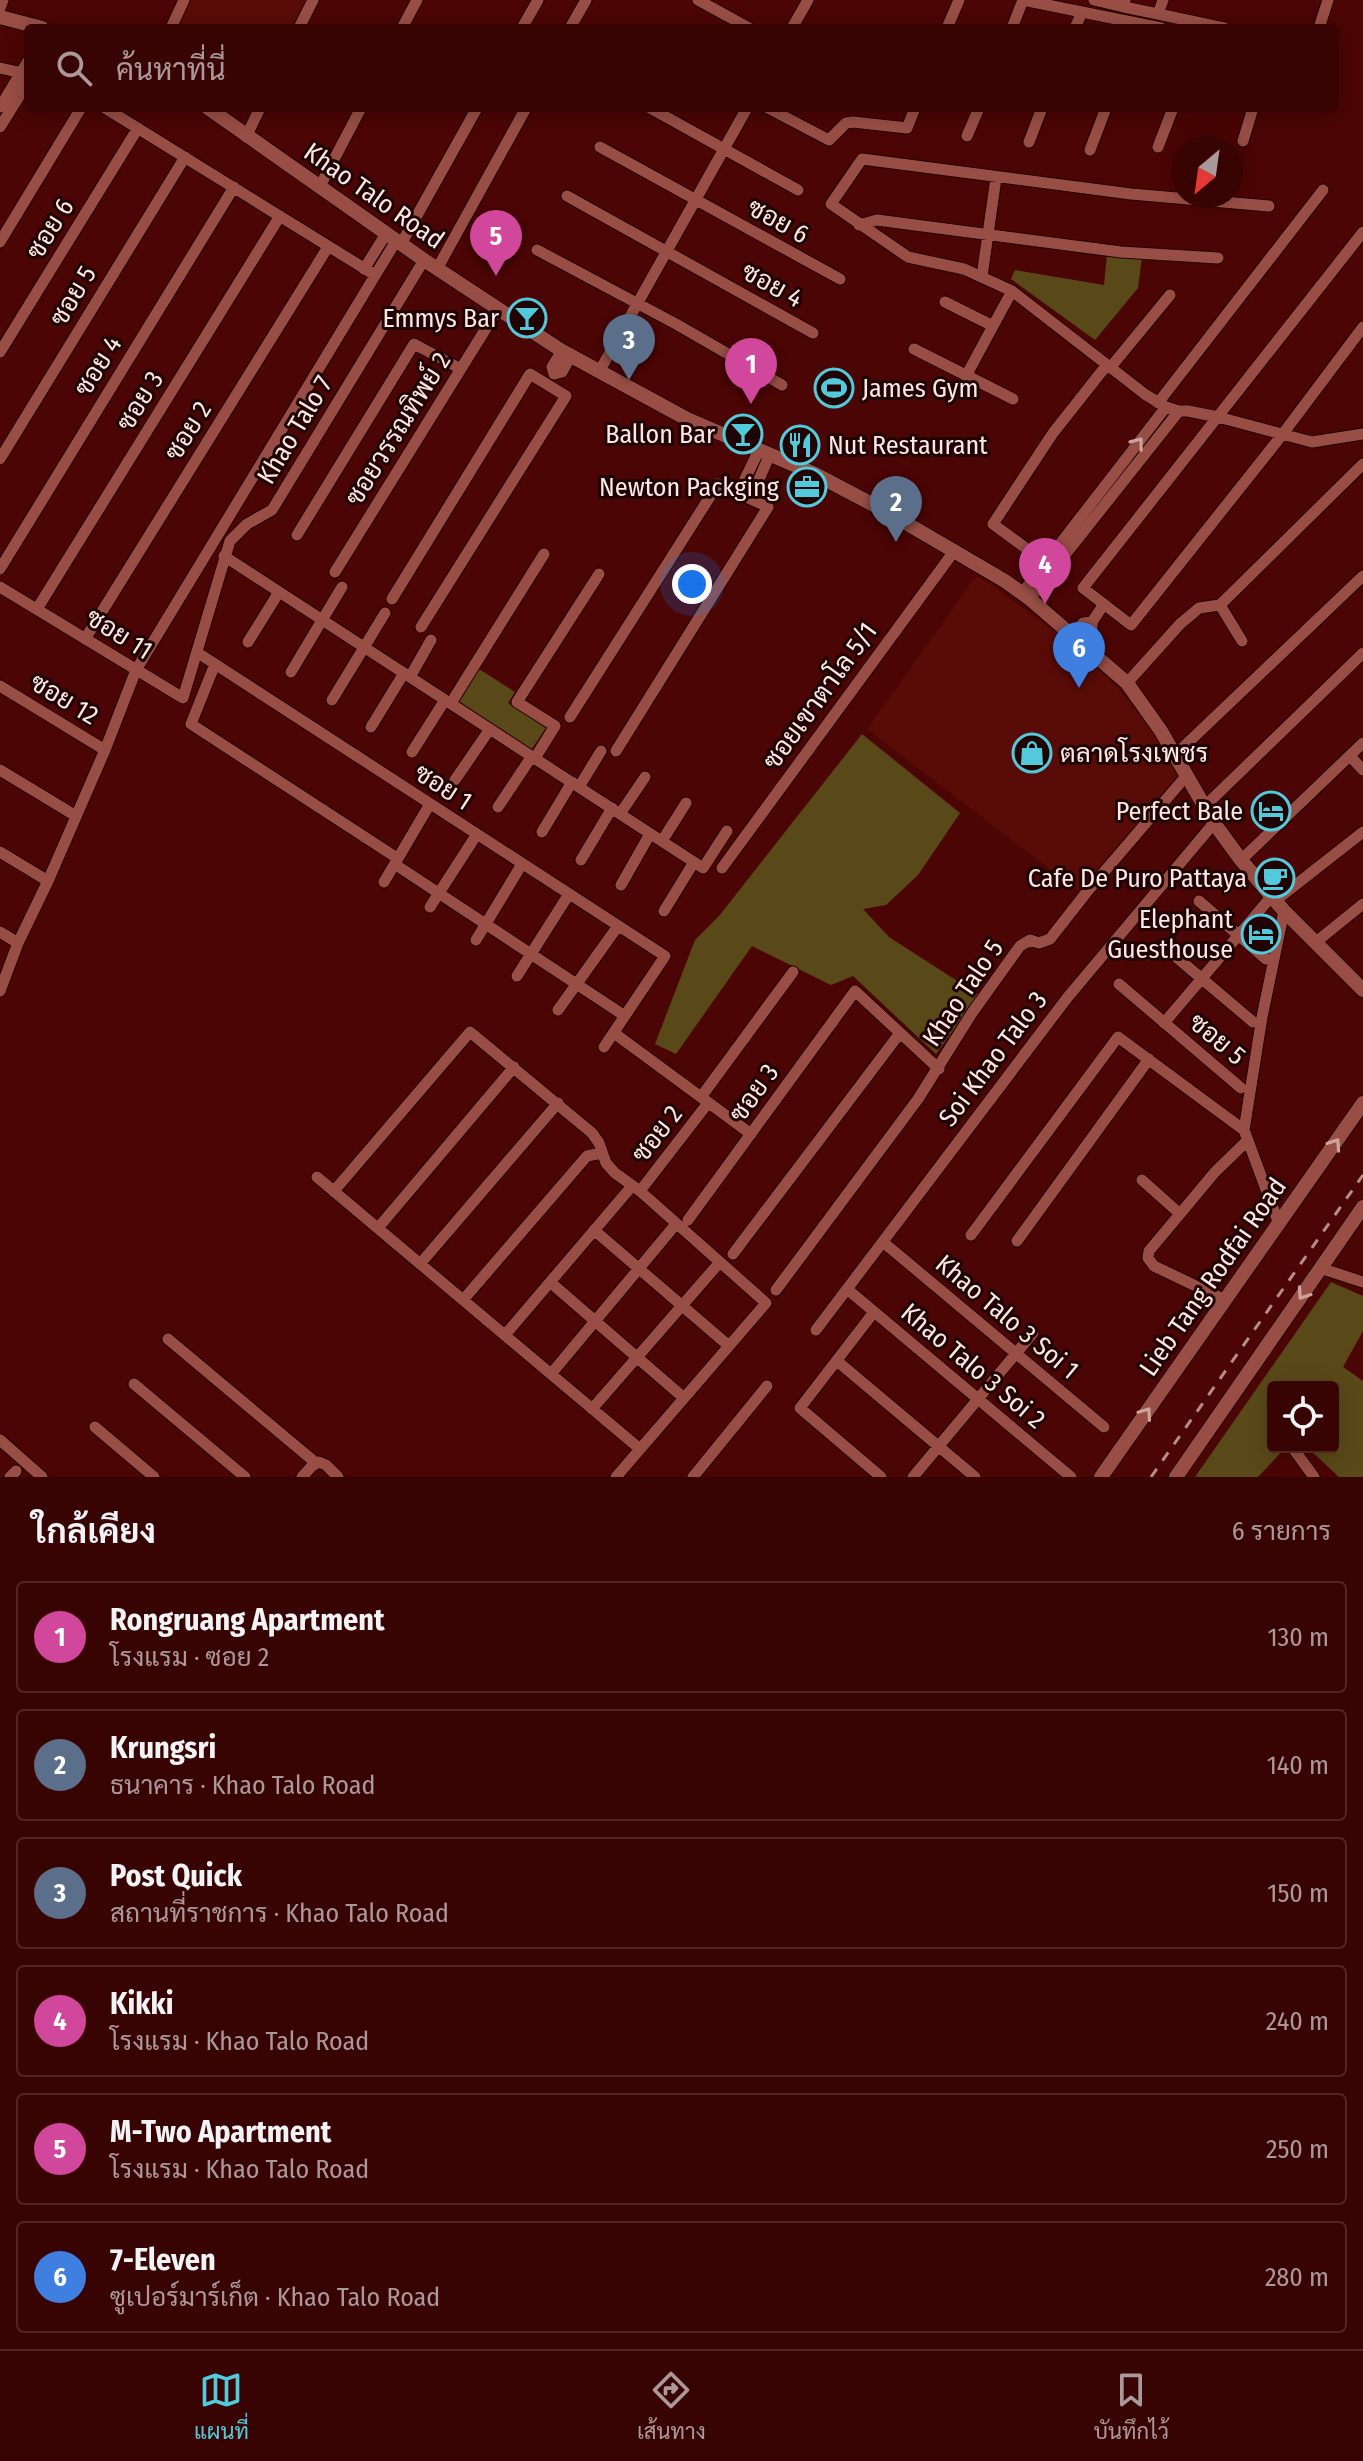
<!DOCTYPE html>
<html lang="th">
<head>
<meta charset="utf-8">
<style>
	body { margin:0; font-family:"Fira Sans Condensed",Sarabun,sans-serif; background:#3f0e0d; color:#f1f3f6 }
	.controls { position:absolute; right:24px; bottom:24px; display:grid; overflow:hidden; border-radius:8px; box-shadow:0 4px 20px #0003 }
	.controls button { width:72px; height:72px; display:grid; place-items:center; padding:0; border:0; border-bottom:2px solid #522525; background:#380403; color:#f1f3f6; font:40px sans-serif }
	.compass { position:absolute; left:1171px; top:136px; width:72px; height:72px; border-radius:50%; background:#380403; box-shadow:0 4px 20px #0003; rotate:209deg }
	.you { position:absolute; left:692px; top:584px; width:28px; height:28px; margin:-20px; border:6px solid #fff; border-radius:50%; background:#1a73e8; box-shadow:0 0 0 12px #1a73e833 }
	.badge { display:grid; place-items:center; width:52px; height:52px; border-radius:50%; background:#53cadc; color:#fff; font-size:26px; font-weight:700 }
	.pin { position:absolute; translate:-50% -66px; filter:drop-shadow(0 2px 4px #0008) }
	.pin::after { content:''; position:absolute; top:42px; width:28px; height:24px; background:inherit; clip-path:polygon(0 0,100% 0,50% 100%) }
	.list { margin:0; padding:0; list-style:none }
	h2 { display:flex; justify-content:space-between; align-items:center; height:104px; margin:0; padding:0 32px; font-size:34px }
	h2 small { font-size:26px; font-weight:400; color:#ab989a }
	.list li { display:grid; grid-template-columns:52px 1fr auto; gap:24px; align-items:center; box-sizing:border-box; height:112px; margin:0 16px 16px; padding:0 16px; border:2px solid #522525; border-radius:8px }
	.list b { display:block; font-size:30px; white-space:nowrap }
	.list p { margin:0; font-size:26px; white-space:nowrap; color:#ab989a }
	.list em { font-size:26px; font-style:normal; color:#ab989a }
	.icon { flex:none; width:44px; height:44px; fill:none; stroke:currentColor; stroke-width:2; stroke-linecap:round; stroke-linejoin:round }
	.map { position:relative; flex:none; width:1363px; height:1477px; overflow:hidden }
	.search { position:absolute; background:#380403; box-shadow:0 4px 20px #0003; left:24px; right:24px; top:24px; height:88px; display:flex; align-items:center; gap:20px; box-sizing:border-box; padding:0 28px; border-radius:8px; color:#ab989a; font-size:30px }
	.sheet { height:872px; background:#380403 }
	nav { display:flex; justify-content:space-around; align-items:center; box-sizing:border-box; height:112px; border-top:2px solid #522525; background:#380403; font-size:22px; color:#ab989a }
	nav a { display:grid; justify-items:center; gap:4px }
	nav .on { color:#53cadc }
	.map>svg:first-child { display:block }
	.built { fill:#590b07 }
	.green { fill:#5a4918 }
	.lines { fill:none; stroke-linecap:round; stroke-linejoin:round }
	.minor-casing { stroke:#230201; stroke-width:13 }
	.tertiary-casing { stroke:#230201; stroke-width:16 }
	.minor { stroke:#984e45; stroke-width:11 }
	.tertiary { stroke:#984e45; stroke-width:14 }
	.rail { stroke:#b58e8c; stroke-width:3; stroke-dasharray:10 10; stroke-linecap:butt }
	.oneway { stroke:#cea39d }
	.labels { text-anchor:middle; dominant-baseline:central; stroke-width:6; stroke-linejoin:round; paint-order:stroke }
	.street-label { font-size:26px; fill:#fae8e5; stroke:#200403 }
	.poi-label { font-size:26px; fill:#fae8e5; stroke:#200403; text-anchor:end }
</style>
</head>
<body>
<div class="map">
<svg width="1363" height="1477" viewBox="0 0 1363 1477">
	<rect width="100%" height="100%" fill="#4b0504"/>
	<path class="built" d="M 190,0 L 310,0 L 295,28 L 177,28 Z
		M 976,576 L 993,586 L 1075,646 L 1120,690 L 1151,730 L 1180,776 L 1082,894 L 867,729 Z"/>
	<path class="green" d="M 1107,254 L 1142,257 L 1138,288 L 1095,340 L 1011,279 L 1015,270 L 1104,285 Z
		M 479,669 L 515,692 L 508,703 L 546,728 L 531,750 L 457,701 Z
		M 862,734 L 960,813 L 918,875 L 886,905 L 863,909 L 889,937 L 979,995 L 936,1054 L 853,976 L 831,985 L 752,946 L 676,1054 L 655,1044 L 695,940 L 719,916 Z
		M 1331,1282 L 1363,1296 L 1363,1331 L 1343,1367 L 1363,1381 L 1363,1477 L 1339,1477 L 1307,1447 L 1333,1447 L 1333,1387 L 1273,1387 L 1273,1447 L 1286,1447 L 1258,1477 L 1195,1477 Z"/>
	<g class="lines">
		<defs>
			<path id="minor" d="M 698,0 L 749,28
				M 1023,0 L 1161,28
				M 1094,0 L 1124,7
				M 1125,0 L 1124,7 L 1158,14
				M 1163,0 L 1158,14 L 1224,28
				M 0,8 L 3,0
				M 171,28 L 184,0
				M 299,28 L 313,0
				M 402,28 L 417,0
				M 522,28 L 538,0
				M 570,28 L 586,0
				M 792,28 L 808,0
				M 947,28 L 959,0
				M 1012,28 L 1023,0
				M 1075,28 L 1082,12
				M 1319,28 L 1328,0
				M 0,68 L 27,74
				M 0,107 L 28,61
				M 105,108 L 375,275
				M 650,108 L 798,190
				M 768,108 L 829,140 L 846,123 L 853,122 L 907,128 L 915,108
				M 0,127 L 28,82
				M 967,136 L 979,108
				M 246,137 L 260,108
				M 1243,141 L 1253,108
				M 1029,142 L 1042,108
				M 600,147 L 840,279
				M 1158,147 L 1173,108
				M 1090,150 L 1106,108
				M 319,188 L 361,108
				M 567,196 L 813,333
				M 1269,206 L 1131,194 L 862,159 L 831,204 L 908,257 L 964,269 L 1012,291 L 1146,395 L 1166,407 L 1179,411 L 1188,411 L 1218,417 L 1312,442 L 1363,434
				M 859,225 L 877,220 L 1121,252 L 1218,258
				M 1363,232 L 1083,588 L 1131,625 L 1282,435 L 1363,327
				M 0,242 L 81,108
				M 401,244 L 477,108
				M 537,250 L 676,324 L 782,385
				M 364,269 L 386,234
				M 437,269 L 526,108
				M 982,276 L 996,178
				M 945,302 L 993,326
				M 914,349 L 1013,399
				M 562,351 L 552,367 L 554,374 L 562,372 L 571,356
				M 0,352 L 138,128
				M 1110,368 L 1170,295
				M 599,372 L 747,108
				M 966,376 L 1012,291
				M 1158,403 L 1323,190
				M 0,459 L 185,157
				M 749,485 L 757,484 L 770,454
				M 744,495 L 749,485 L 745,479 L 759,450
				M 297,535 L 414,344 L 461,369
				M 224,556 L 703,868 L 727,831
				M 1046,563 L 993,524 L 1053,433 L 1106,366
				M 0,569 L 234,187
				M 335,572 L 498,309
				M 0,587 L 183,698 L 230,541 L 247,524 L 272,510 L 424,260
				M 1022,593 L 1166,407
				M 392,599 L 530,374 L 566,396 L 421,627
				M 1030,599 L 1179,411
				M 1220,605 L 1242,641
				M 37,609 L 280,216
				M 1073,635 L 1083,623 L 1092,622
				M 85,639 L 328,247
				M 248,642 L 279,592
				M 1082,642 L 1092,628 L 1092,622 L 1104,604
				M 198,653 L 665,956 L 604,1047
				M 215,664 L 191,724 L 397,858
				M 291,672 L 342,587
				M 410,677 L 431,640
				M 1127,683 L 1180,624 L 1199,608 L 1220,605 L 1363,464
				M 0,686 L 105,750
				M 332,700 L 385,613
				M 451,703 L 544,554
				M 570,717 L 718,484 L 768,507 L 616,751
				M 371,727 L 404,673
				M 412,752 L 445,700
				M 1175,755 L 1363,576
				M 1350,756 L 1363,770
				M 535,758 L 555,726 L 517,702 L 599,574
				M 0,770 L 76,816
				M 455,780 L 490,729
				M 579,787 L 601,751
				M 1205,806 L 1363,653
				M 498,807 L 532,756
				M 620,814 L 645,777
				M 542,832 L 572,782
				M 662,841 L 686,803
				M 0,852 L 48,881
				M 581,860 L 612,808
				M 1241,860 L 1363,743
				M 396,865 L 625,1016
				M 722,868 L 955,550
				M 384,882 L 430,804
				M 621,885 L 650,834
				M 1199,901 L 1266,959
				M 1275,901 L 1363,832
				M 430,907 L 477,834
				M 664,911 L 694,862
				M 0,932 L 18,943
				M 476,940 L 522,864
				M 1316,942 L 1363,904
				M 1162,945 L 1253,1022
				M 517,976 L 569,894
				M 1119,984 L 1241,1088
				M 0,991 L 18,943 L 48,881 L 105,750 L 136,670 L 396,241
				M 558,1010 L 618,926
				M 1164,1023 L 1271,897
				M 614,1033 L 751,1134
				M 701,1097 L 793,972
				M 317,1177 L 640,1449
				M 1142,1180 L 1179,1213
				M 334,1191 L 470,1032 L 592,1133 L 599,1143 L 606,1163 L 615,1173 L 640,1191 L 766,1303 L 616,1477
				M 640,1191 L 708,1103
				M 688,1220 L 855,991 L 939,1069
				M 1279,1224 L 1244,1130 L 1262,1017 L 1284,911
				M 378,1228 L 514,1067
				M 594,1230 L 729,1346
				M 971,1235 L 1118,1037 L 1244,1130
				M 1017,1241 L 1149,1059
				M 883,1242 L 1104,1427
				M 733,1254 L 900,1033
				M 420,1264 L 558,1103
				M 1320,1268 L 1363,1282
				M 550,1282 L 684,1398
				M 847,1289 L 1071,1477
				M 776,1290 L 918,1099 L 972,1013 L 1020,946 L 1030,940 L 1039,943 L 1050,939 L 1086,893 L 1187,775
				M 463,1300 L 587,1156 L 602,1153
				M 1225,1300 L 1154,1266 L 1148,1258 L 1149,1251 L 1215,1172 L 1248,1140
				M 874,1312 L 800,1408 L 881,1477
				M 816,1330 L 1067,998 L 1214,823
				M 505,1335 L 632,1186
				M 168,1339 L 316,1463
				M 837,1361 L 975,1477
				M 551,1374 L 676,1224
				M 134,1384 L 245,1477
				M 592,1409 L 720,1262
				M 95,1427 L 154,1477
				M 0,1440 L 42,1477
				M 1295,1451 L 1314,1477
				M 10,1477 L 16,1471
				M 302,1477 L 312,1466 L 319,1462 L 326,1465 L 338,1477
				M 693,1477 L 767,1386
				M 913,1477 L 1033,1333"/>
			<path id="tertiary" d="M 0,17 L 42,28
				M 208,108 L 424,260 L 562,351 L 687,419 L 815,474 L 887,512 L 1005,581 L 1030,599 L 1127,683 L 1161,731 L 1214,823 L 1241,860 L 1284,911 L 1363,990
				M 1101,1477 L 1363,1103
				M 1176,1477 L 1363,1207"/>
		</defs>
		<use href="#minor" class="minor-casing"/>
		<use href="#tertiary" class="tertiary-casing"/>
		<use href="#minor" class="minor"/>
		<use href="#tertiary" class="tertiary"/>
		<path class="rail" d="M 1151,1477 L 1363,1175"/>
	</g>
	<defs><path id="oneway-chevron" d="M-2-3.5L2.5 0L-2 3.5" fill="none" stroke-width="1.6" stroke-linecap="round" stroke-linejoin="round" transform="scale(2)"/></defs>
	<g class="oneway">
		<use href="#oneway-chevron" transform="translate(1138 443) rotate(-52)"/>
		<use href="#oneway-chevron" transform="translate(1335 1144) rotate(-56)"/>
		<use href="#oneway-chevron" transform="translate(1303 1294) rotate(124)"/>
		<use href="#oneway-chevron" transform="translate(1146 1413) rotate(-55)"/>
	</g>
	<defs>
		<symbol id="bar-ring" viewBox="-11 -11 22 22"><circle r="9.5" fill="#200403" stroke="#53cadc" stroke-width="1.5"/><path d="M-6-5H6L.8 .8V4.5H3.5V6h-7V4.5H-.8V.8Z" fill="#53cadc"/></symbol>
		<symbol id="stadium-ring" viewBox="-11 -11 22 22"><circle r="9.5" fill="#200403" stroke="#53cadc" stroke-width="1.5"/><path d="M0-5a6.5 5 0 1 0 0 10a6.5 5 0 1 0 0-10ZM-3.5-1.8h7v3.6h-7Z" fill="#53cadc"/></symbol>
		<symbol id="restaurant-ring" viewBox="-11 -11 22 22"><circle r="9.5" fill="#200403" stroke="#53cadc" stroke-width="1.5"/><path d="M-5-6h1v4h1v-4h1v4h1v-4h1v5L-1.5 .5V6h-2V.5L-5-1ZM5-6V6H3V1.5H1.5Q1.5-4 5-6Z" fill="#53cadc"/></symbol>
		<symbol id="office-ring" viewBox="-11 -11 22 22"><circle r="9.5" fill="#200403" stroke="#53cadc" stroke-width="1.5"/><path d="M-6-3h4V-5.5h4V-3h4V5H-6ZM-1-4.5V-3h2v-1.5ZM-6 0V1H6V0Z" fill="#53cadc"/></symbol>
		<symbol id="shop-ring" viewBox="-11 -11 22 22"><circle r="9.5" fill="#200403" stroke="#53cadc" stroke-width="1.5"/><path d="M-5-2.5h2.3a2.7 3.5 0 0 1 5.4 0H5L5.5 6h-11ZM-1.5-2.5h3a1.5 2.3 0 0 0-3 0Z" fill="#53cadc"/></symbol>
		<symbol id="hotel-ring" viewBox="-11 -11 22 22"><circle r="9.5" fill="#200403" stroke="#53cadc" stroke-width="1.5"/><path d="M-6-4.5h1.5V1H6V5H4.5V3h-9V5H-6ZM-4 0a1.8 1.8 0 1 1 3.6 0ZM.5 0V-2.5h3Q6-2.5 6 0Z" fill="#53cadc"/></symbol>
		<symbol id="cafe-ring" viewBox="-11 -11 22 22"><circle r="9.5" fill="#200403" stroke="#53cadc" stroke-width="1.5"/><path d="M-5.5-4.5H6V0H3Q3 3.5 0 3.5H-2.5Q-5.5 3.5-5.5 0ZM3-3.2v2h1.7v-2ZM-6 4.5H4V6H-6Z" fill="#53cadc"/></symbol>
	</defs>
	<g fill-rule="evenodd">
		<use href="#bar-ring" x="505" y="296" width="44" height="44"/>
		<use href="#stadium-ring" x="812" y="366" width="44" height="44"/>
		<use href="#bar-ring" x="721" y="412" width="44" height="44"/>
		<use href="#restaurant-ring" x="778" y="423" width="44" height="44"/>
		<use href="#office-ring" x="785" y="465" width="44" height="44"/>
		<use href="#shop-ring" x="1010" y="731" width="44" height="44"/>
		<use href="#hotel-ring" x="1249" y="789" width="44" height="44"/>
		<use href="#cafe-ring" x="1253" y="856" width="44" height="44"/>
		<use href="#hotel-ring" x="1239" y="912" width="44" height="44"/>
	</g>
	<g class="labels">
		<g class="street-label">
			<text transform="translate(374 196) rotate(35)">Khao Talo Road</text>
			<text transform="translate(778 221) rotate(29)">ซอย 6</text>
			<text transform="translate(50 229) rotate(-58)">ซอย 6</text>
			<text transform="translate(772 285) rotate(29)">ซอย 4</text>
			<text transform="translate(73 296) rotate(-59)">ซอย 5</text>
			<text transform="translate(98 366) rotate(-58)">ซอย 4</text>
			<text transform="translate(140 401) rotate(-58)">ซอย 3</text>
			<text transform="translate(398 429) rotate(-58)">ซอยวรรณทิพย์ 2</text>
			<text transform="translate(295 430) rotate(-59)">Khao Talo 7</text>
			<text transform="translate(188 431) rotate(-58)">ซอย 2</text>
			<text transform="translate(119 634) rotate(32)">ซอย 11</text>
			<text transform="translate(820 696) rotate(-54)">ซอยเขาตาโล 5/1</text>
			<text transform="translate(64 699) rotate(31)">ซอย 12</text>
			<text transform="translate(443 787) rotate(33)">ซอย 1</text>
			<text transform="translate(963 993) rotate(-56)">Khao Talo 5</text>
			<text transform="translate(1217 1039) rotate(40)">ซอย 5</text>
			<text transform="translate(993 1059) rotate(-53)">Soi Khao Talo 3</text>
			<text transform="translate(754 1093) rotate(-54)">ซอย 3</text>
			<text transform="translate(657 1134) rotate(-52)">ซอย 2</text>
			<text transform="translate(1213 1277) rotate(-55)">Lieb Tang Rodfai Road</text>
			<text transform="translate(1007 1317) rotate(40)">Khao Talo 3 Soi 1</text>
			<text transform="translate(973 1366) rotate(40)">Khao Talo 3 Soi 2</text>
		</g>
		<g class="poi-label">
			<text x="499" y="318">Emmys Bar</text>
			<text x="862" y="388" text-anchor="start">James Gym</text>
			<text x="715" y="434">Ballon Bar</text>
			<text x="828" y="445" text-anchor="start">Nut Restaurant</text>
			<text x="779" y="487">Newton Packging</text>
			<text x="1060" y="753" text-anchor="start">ตลาดโรงเพชร</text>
			<text x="1243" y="811">Perfect Bale</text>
			<text x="1247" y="878">Cafe De Puro Pattaya</text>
			<text x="1233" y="919">Elephant<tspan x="1233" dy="30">Guesthouse</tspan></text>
		</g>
	</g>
</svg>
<div class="controls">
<button><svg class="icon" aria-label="locate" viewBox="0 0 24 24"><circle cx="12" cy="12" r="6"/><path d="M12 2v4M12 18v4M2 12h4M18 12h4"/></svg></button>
</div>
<svg class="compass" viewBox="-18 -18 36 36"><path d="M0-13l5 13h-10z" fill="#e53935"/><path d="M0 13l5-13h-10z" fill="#ab989a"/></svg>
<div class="you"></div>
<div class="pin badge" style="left:751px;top:404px;background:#d1479c">1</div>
<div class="pin badge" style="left:896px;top:542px;background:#5c6f8a">2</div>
<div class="pin badge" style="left:629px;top:380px;background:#5c6f8a">3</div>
<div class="pin badge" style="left:1045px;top:604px;background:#d1479c">4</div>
<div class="pin badge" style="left:496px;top:276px;background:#d1479c">5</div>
<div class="pin badge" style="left:1079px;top:688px;background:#3f7fe0">6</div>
<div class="search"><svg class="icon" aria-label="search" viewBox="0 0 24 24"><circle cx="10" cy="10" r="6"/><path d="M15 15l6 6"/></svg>ค้นหาที่นี่</div>
</div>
<section class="sheet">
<h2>ใกล้เคียง<small>6 รายการ</small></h2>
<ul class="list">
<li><span class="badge" style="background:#d1479c">1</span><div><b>Rongruang Apartment</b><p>โรงแรม · ซอย 2</p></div><em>130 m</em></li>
<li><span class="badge" style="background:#5c6f8a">2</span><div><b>Krungsri</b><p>ธนาคาร · Khao Talo Road</p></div><em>140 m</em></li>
<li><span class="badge" style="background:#5c6f8a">3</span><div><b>Post Quick</b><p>สถานที่ราชการ · Khao Talo Road</p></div><em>150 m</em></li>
<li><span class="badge" style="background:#d1479c">4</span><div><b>Kikki</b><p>โรงแรม · Khao Talo Road</p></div><em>240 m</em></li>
<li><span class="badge" style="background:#d1479c">5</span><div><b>M-Two Apartment</b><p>โรงแรม · Khao Talo Road</p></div><em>250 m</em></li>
<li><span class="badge" style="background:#3f7fe0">6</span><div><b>7-Eleven</b><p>ซูเปอร์มาร์เก็ต · Khao Talo Road</p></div><em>280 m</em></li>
</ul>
</section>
<nav>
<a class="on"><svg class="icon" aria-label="map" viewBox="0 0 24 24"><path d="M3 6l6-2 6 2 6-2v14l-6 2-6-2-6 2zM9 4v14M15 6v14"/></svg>แผนที่</a>
<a><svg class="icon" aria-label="directions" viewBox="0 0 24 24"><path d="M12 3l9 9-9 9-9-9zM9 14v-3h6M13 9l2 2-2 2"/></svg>เส้นทาง</a>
<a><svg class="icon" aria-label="saved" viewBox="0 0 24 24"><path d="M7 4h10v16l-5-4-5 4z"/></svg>บันทึกไว้</a>
</nav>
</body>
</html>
